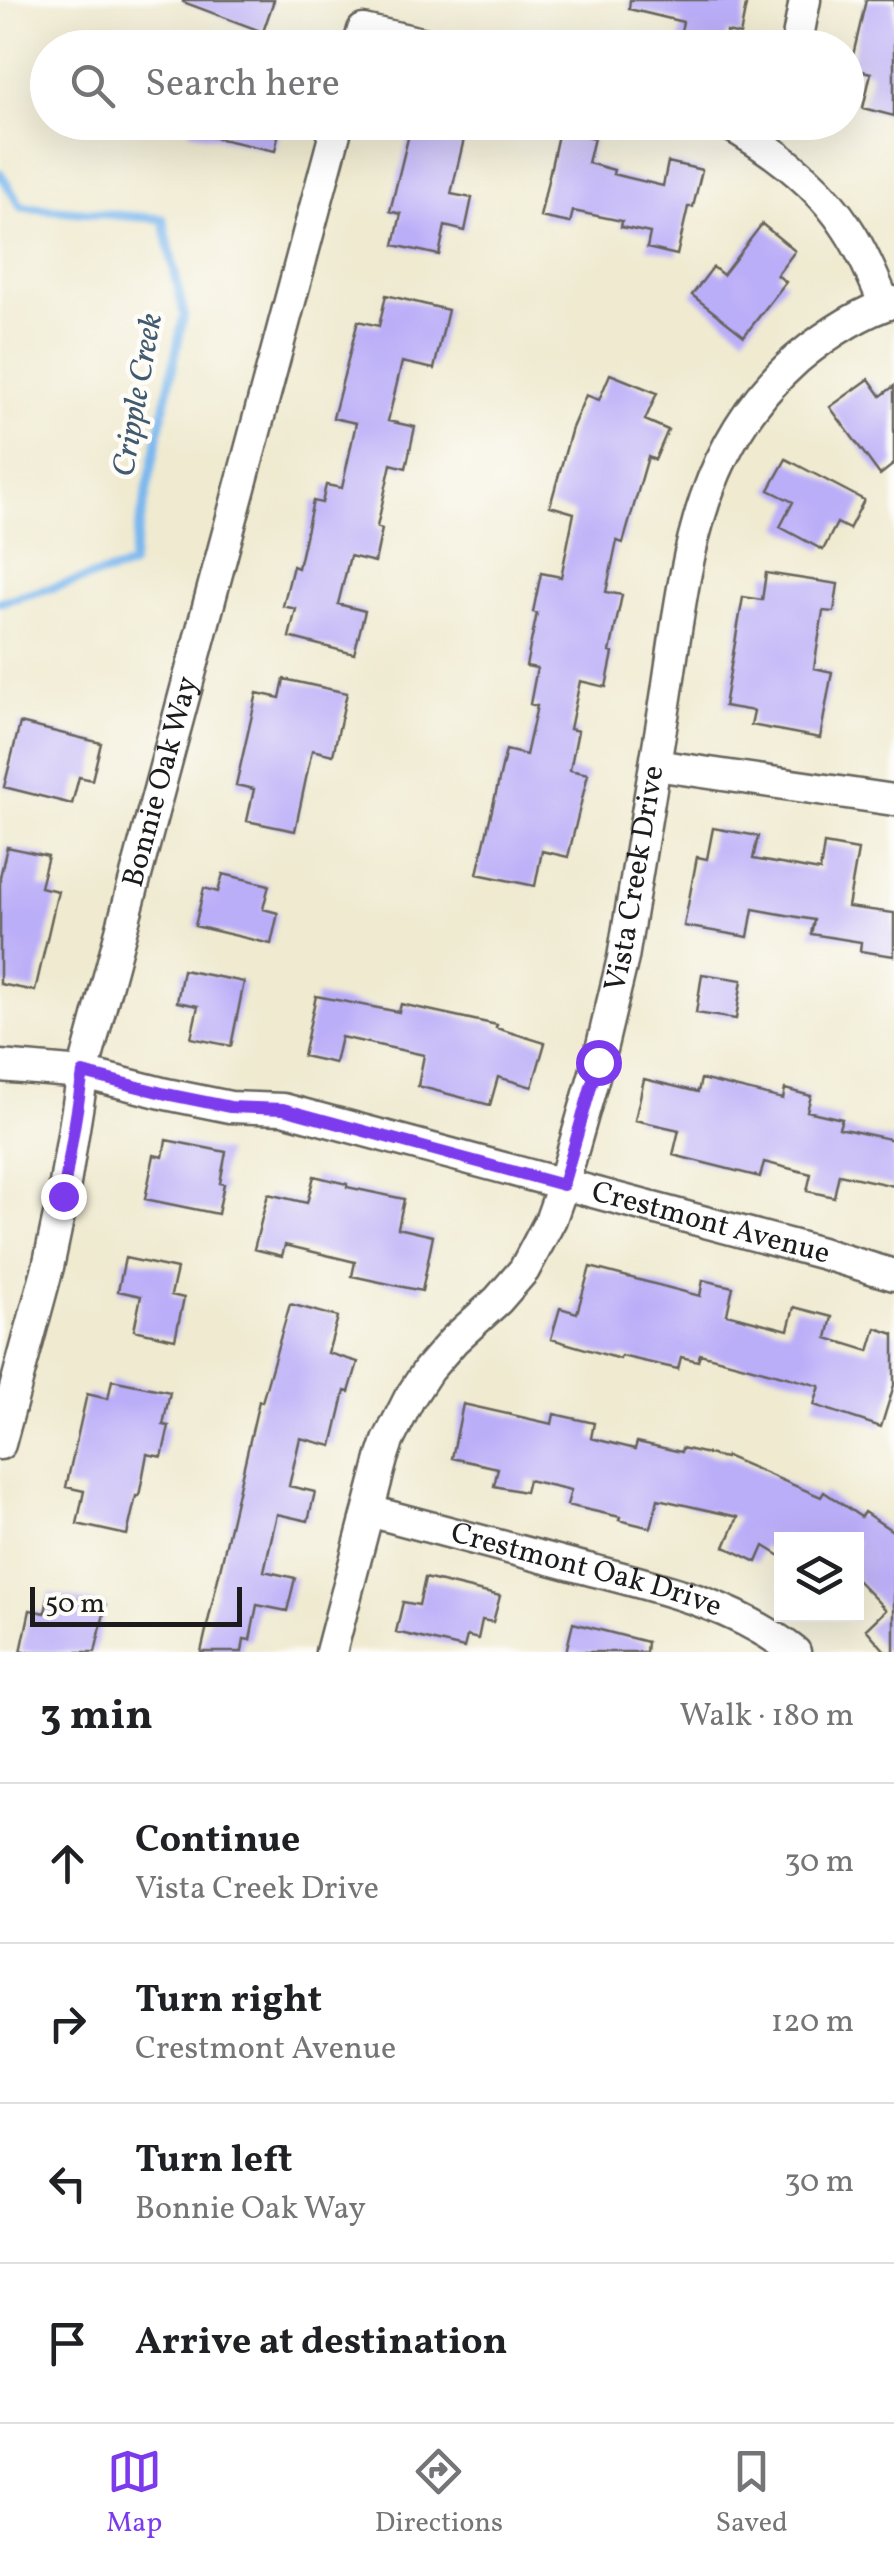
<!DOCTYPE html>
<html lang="en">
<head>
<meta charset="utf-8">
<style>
	body { margin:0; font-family:Vollkorn,serif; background:#f2f2f2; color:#202124 }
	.controls { position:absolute; right:30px; bottom:30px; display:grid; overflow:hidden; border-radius:0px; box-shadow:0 10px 40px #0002 }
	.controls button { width:90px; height:90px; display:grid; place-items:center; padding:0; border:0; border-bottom:2px solid #e0e0e0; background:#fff; color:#202124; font:50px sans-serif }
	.scale { position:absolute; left:30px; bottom:25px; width:212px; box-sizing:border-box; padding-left:10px; border:5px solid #1c1c1c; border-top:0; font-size:28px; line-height:35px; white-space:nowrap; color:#1c1c1c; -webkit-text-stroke:8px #fdfcf7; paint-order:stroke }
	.stop { position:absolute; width:30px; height:30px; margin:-22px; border:8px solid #7c3aed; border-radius:50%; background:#fff }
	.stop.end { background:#7c3aed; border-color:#fff; box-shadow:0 2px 10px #0008 }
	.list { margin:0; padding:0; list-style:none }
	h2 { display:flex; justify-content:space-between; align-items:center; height:130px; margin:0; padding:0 40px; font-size:42px }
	h2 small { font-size:32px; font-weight:400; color:#757577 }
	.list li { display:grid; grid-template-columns:65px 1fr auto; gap:30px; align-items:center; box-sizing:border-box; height:160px; padding:0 40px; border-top:2px solid #e0e0e0 }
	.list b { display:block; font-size:38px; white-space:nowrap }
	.list p { margin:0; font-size:32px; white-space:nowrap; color:#757577 }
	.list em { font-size:32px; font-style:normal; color:#757577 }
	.icon { flex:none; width:55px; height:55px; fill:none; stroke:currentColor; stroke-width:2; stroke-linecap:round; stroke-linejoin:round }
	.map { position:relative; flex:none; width:894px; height:1652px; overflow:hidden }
	.search { position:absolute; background:#fff; box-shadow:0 10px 40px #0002; left:30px; right:30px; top:30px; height:110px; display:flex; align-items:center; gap:25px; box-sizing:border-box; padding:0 35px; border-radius:55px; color:#757577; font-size:38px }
	.sheet { height:770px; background:#fff }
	nav { display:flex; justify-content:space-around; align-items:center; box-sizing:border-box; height:140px; border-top:2px solid #e0e0e0; background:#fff; font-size:28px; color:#757577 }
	nav a { display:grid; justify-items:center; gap:5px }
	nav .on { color:#7c3aed }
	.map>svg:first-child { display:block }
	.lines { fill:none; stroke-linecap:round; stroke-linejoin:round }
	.stream { stroke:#7bb8ee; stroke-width:9 }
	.building { fill:#bbaef8 }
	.minor-casing { stroke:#66645b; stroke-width:35 }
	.minor { stroke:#fff; stroke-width:30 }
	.route { stroke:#7c3aed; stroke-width:12 }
	.labels { text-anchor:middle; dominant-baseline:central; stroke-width:9; stroke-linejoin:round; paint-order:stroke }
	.street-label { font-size:30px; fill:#1c1c1c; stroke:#fdfcf7 }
	.water-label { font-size:32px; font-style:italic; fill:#425a70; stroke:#fdfcf7 }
</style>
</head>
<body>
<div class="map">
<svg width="894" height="1652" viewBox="0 0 894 1652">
	<rect width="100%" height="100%" fill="#fdfcf7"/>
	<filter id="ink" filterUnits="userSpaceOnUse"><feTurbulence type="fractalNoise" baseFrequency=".01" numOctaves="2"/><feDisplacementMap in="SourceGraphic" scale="20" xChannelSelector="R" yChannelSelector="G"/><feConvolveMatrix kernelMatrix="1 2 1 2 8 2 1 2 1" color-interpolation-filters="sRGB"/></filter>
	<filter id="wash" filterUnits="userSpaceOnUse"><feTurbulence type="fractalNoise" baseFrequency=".0048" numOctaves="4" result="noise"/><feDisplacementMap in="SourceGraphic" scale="40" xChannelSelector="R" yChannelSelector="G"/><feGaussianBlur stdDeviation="2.25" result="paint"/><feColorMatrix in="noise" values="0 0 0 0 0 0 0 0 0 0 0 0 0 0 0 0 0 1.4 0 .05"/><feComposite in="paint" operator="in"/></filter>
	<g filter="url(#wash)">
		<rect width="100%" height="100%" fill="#efead0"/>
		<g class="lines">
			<path class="stream" d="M 0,173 L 21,207 L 163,219 L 184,314 L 131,566 L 0,602"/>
		</g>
		<g id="blocks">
			<path class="building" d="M 183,0 L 274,0 L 263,32 L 183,2 Z
				M 630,0 L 747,0 L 740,35 L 727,32 L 723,48 L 677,48 L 683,22 L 629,9 Z
				M 866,0 L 894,0 L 894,116 L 863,108 L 871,73 L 850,68 Z
				M 190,122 L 281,122 L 275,151 L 189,132 Z
				M 412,122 L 468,122 L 451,194 L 472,198 L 465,231 L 445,226 L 439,255 L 394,245 L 401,214 L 390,211 Z
				M 559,130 L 594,138 L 588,163 L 614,170 L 613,174 L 663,186 L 668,162 L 702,170 L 693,207 L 688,207 L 677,255 L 647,248 L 650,233 L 621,227 L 622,221 L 573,211 L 570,223 L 540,217 Z
				M 762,224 L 795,251 L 777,275 L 786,282 L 744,336 L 692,295 L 713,267 L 723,275 Z
				M 386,295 L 448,310 L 434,369 L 402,362 L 388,421 L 415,427 L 406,468 L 391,464 L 377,527 L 382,529 L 375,562 L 350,556 L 338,604 L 365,611 L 354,654 L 289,637 L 296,609 L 283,606 L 293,566 L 298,568 L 313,501 L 322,503 L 326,485 L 342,488 L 356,423 L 333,418 L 358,321 L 379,326 Z
				M 610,374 L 657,393 L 645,420 L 668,430 L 655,460 L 648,457 L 623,543 L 617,541 L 606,592 L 622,595 L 610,652 L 613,653 L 606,687 L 580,681 L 570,729 L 578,731 L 570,770 L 588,774 L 568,857 L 542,851 L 535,886 L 477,874 L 506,750 L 526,755 L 537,706 L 530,704 L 537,668 L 526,666 L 537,613 L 533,612 L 541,573 L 561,577 L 574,513 L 550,506 L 572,428 L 586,395 L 599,400 Z
				M 869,379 L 881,396 L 894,386 L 894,464 L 880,475 L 830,407 Z
				M 786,459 L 864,500 L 849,529 L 837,523 L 823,550 L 780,527 L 793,502 L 769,490 Z
				M 766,573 L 838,584 L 834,612 L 823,611 L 814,668 L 832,672 L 820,738 L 751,725 L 754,711 L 724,706 L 743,597 L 762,600 Z
				M 284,679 L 347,693 L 333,755 L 312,750 L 295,831 L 247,821 L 254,789 L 236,785 L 257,693 L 280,698 Z
				M 20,723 L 101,743 L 92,780 L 79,777 L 72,804 L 4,787 Z
				M 713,828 L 758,836 L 753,859 L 820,871 L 824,844 L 858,850 L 848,907 L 894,913 L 894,956 L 860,951 L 861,942 L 811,934 L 814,920 L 753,909 L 748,937 L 684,926 L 697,857 L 707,859 Z
				M 7,847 L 48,856 L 40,887 L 58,891 L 35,991 L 0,984 L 0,877 Z
				M 223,874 L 269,885 L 263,909 L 278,913 L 271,944 L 195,926 L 204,888 L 218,892 Z
				M 183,970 L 244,982 L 231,1046 L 191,1038 L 198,1006 L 177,1002 Z
				M 702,974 L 742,980 L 736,1019 L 696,1013 Z
				M 316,996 L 399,1012 L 401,1004 L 497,1025 L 496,1028 L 545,1043 L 532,1087 L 498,1077 L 490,1105 L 418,1086 L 424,1055 L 341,1037 L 335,1063 L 303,1056 Z
				M 644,1079 L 698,1092 L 701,1079 L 783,1099 L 785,1089 L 811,1096 L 807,1111 L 842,1119 L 839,1128 L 894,1140 L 894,1186 L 839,1174 L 834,1197 L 807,1191 L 811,1174 L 764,1162 L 760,1177 L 673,1155 L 679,1130 L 635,1120 Z
				M 166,1140 L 226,1152 L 220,1183 L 224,1184 L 218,1214 L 145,1199 L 154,1155 L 163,1157 Z
				M 314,1176 L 347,1184 L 347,1187 L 404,1199 L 398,1228 L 433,1236 L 422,1291 L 352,1276 L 355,1262 L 285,1245 L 282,1256 L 254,1249 L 268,1194 L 307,1203 Z
				M 125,1258 L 177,1269 L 171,1295 L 184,1298 L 175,1339 L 134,1330 L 141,1296 L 118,1291 Z
				M 590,1267 L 700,1296 L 703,1280 L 733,1287 L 727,1314 L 788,1330 L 794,1307 L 832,1317 L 827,1338 L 869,1351 L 876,1328 L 894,1334 L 894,1385 L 881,1427 L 814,1405 L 820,1386 L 700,1354 L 698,1361 L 681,1357 L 678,1369 L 621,1356 L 620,1359 L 551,1339 L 560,1308 L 577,1313 Z
				M 290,1304 L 338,1317 L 328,1353 L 358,1362 L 349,1392 L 345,1391 L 332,1446 L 300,1438 L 289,1486 L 315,1492 L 308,1521 L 277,1514 L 264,1571 L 295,1578 L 287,1611 L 257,1605 L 250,1640 L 244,1639 L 242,1652 L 201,1652 L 259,1401 L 262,1402 Z
				M 112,1380 L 170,1392 L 163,1425 L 169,1426 L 162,1457 L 147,1454 L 139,1496 L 136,1496 L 127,1535 L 77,1524 L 84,1491 L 66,1487 L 87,1394 L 108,1399 Z
				M 463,1404 L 552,1424 L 554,1414 L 594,1423 L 591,1438 L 635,1449 L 637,1442 L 681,1452 L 682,1448 L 725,1458 L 726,1456 L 821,1497 L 824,1492 L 861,1517 L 864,1512 L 894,1532 L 894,1652 L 886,1652 L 866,1629 L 886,1610 L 856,1579 L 856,1540 L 782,1540 L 782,1557 L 764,1546 L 757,1562 L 725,1547 L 738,1517 L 658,1499 L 651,1528 L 619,1520 L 620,1517 L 567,1505 L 571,1490 L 528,1480 L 525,1492 L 494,1486 L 498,1468 L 452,1458 Z
				M 425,1578 L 500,1596 L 493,1622 L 482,1620 L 478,1639 L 467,1636 L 464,1648 L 396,1632 L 403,1602 L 419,1605 Z
				M 49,1593 L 106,1605 L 95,1652 L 21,1652 L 30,1610 L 45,1613 Z
				M 573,1623 L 647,1642 L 646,1652 L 566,1652 Z"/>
		</g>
	</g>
	<g filter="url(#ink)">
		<use href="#blocks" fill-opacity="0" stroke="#66645b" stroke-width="2.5"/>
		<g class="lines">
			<defs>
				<g id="minor">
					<path d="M 358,48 L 363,30 L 444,48"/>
					<path d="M 796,48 L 805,0"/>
					<path d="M 725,122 C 772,149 818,183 847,228 C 863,252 874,279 885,305"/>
					<path d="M 655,765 L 894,800"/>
					<path id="s1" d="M 0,1066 L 83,1073 L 166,1094 L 230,1107 L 283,1109 L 821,1253 L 894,1275"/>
					<path id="s2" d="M 0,1444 L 48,1267 L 63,1196 L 83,1073 L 338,122"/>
					<path id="s3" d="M 369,1511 C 438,1529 507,1548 576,1566 C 653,1586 731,1602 795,1652"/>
					<path id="s4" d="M 331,1652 L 382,1459 L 388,1441 L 409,1399 L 428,1370 L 454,1340 L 498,1300 L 524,1270 L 551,1219 L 563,1185 L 598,1062 L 623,958 C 637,874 651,789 665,704 C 685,576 692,451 797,359 C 826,335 858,313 894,302"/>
				</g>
			</defs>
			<use href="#minor" class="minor-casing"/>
			<use href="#minor" class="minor"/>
		</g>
	</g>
	<g class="lines" filter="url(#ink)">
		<path class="route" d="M 63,1196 L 83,1073 L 166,1094 L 230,1107 L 283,1109 L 563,1185 L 598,1062"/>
	</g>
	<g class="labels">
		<g class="street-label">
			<text stroke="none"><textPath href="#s2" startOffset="682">Bonnie Oak Way</textPath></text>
			<text stroke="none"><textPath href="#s4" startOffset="848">Vista Creek Drive</textPath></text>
			<text stroke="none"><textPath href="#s1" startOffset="730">Crestmont Avenue</textPath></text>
			<text stroke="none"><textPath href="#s3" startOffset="225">Crestmont Oak Drive</textPath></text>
		</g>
		<g class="water-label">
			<text transform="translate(139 395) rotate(-80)">Cripple Creek</text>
		</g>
	</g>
</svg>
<div class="controls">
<button><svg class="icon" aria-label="layers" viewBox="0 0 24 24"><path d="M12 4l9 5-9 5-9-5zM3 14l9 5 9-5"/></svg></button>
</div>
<div class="scale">50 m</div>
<div class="stop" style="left:598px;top:1062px"></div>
<div class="stop end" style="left:63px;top:1196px"></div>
<div class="search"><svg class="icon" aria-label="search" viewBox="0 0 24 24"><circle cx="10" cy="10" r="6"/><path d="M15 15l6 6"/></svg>Search here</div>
</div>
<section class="sheet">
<h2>3 min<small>Walk · 180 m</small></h2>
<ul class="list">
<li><svg class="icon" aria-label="ahead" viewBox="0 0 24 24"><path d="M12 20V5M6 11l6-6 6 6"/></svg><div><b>Continue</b><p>Vista Creek Drive</p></div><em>30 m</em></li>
<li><svg class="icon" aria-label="right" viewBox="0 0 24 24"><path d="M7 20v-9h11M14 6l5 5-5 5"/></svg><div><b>Turn right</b><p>Crestmont Avenue</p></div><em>120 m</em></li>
<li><svg class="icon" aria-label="left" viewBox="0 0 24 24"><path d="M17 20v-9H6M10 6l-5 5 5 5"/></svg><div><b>Turn left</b><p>Bonnie Oak Way</p></div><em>30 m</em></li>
<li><svg class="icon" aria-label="arrive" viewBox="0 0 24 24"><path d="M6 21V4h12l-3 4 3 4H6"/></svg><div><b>Arrive at destination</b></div></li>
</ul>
</section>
<nav>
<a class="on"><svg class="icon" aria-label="map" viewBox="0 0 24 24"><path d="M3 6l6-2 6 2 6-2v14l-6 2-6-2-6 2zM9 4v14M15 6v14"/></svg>Map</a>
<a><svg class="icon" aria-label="directions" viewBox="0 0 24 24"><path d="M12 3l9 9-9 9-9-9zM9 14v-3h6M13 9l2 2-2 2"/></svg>Directions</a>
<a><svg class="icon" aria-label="saved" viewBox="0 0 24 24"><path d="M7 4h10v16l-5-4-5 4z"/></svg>Saved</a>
</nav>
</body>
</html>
